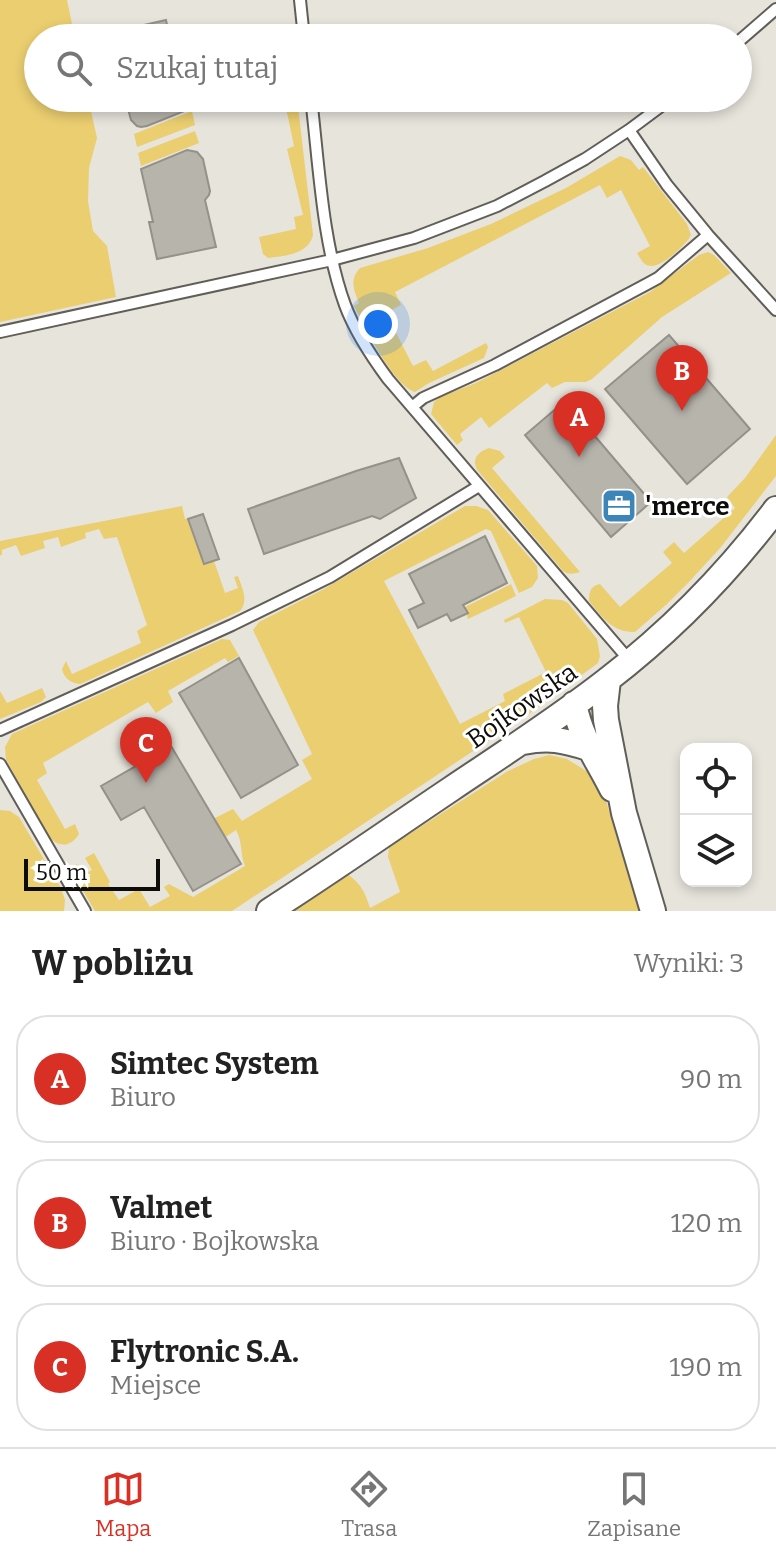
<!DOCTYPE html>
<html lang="pl">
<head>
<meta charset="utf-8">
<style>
	body { margin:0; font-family:Bitter,serif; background:#f6f6f6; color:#222 }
	.controls { position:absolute; right:24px; bottom:24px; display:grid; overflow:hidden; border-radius:16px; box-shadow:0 4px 12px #0003 }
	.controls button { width:72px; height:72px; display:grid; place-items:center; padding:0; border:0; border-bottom:2px solid #e0e0e0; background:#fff; color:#222; font:40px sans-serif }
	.scale { position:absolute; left:24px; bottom:20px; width:136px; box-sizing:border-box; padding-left:8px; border:4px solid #0d0c09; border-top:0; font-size:22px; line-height:28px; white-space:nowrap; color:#0d0c09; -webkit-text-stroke:6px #fff; paint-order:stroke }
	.you { position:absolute; left:378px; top:324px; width:28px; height:28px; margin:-20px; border:6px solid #fff; border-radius:50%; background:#1a73e8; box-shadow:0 0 0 12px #1a73e833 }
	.badge { display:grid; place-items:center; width:52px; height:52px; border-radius:50%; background:#d93025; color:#fff; font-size:26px; font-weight:700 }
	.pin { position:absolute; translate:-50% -66px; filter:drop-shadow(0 2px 4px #0008) }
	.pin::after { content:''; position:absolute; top:42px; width:28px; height:24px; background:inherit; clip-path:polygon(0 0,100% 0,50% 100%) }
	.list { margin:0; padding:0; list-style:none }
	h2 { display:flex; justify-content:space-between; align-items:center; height:104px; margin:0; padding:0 32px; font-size:34px }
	h2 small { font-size:26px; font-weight:400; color:#767676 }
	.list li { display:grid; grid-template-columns:52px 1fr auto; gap:24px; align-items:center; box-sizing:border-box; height:128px; margin:0 16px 16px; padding:0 16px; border:2px solid #e0e0e0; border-radius:32px }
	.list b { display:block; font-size:30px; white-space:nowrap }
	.list p { margin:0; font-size:26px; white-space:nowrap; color:#767676 }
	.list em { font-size:26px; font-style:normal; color:#767676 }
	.icon { flex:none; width:44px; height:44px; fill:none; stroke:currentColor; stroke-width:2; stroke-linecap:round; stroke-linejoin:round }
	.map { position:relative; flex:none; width:776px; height:911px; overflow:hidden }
	.search { position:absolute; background:#fff; box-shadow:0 4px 12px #0003; left:24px; right:24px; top:24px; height:88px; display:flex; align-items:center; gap:20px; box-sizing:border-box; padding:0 28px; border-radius:44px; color:#767676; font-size:30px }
	.sheet { height:536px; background:#fff }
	nav { display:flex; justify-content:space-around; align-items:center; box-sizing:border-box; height:112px; border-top:2px solid #e0e0e0; background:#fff; font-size:22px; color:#767676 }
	nav a { display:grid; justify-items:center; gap:4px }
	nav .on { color:#d93025 }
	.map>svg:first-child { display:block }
	.green { fill:#ebce70 }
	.building { fill:#b7b4ac; stroke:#939189; stroke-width:2 }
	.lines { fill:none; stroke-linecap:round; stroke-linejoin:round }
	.service-casing { stroke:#605e57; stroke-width:14 }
	.tertiary-casing { stroke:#605e57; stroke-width:28 }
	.service { stroke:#fff; stroke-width:10 }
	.tertiary { stroke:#fff; stroke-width:24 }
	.labels { text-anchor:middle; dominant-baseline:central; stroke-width:6; stroke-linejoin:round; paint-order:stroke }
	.poi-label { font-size:26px; font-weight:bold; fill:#0d0c09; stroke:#fff; text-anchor:start }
	.street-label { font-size:26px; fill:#0d0c09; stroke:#fff }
</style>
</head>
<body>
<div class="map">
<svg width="776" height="911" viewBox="0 0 776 911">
	<rect width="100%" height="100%" fill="#e7e4dc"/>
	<path class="green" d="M 0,0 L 67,0 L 75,38 L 38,38 L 38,98 L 88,98 L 97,138 L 89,168 L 88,201 L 93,231 L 107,246 L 116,297 L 0,322 Z
		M 284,98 L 297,98 L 313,235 C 309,254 285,256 268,258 L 263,254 L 259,237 L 296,229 L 294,217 L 303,215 L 287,149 L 294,146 Z
		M 192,111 L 195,125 L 137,147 L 134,134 Z
		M 195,131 L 199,143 L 141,166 L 138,153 Z
		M 620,156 L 631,160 L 639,170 L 643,167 L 687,224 L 691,235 L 688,240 C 680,249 657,273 645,264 C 642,262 639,256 637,253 L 650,246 L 621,190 L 607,198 L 600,185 L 395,292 L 401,305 L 386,313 L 413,366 L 426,360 L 433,371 L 486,343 L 488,347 L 484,358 L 429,383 L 415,392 C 393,385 365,327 354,306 L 359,303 C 354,290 349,280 360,268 L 428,248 L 491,224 L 566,188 Z
		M 708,252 L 714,255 L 731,273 L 662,317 L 592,379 L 586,382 L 565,382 L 552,388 L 547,383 L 489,428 L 481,417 L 460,434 L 463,440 L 457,445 L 431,414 L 434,402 L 440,397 L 476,383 L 650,292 L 699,255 Z
		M 776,435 L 776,476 L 721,547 L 689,582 L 667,604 L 635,632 C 613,633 602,617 589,601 C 589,592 590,586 600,584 L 620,607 L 672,563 L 663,552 L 674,542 L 684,553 L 735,508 L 727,497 L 745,478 Z
		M 489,448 L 500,451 L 505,457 L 492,468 L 580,572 C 573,574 569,575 563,571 L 478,471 C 471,460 477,452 489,448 Z
		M 182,506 L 185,519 L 188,519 L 214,561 L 225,593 L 238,588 L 234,577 L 238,576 C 242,588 249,600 240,611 L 87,681 L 80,684 C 70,683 64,678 62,669 L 66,661 L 72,674 L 141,643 L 137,631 L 147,625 L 117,537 L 104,539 L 99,529 L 85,533 L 86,538 L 61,547 L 58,537 L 43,541 L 45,548 L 21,556 L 16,545 L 2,550 L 2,554 L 0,556 L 0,541 Z
		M 465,506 L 476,506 L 488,510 L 537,566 L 538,578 L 532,587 L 519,593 L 491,531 L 486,529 L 384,581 L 460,724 L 505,701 L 503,694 L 546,672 L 519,617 L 505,623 L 504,620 L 545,599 L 562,600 L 568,603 L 597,639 L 600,656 L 598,663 L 529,714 L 232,911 L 95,911 L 70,869 L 77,864 L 83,874 L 92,870 L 85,858 L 94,853 L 110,882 L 108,884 L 119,900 L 139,889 L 150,907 L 170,896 L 164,887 L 169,884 L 193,897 L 245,866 C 240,854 243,843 236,830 L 224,838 L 213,819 L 233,809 L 242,821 L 312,779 L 302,760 L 312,754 L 253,630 L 259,622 L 324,589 Z
		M 511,584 L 516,596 L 468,619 L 465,607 Z
		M 222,639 L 230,640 L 239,656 L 228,662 L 225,658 L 168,691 L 173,702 L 156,713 L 148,702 L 43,763 L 47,773 L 37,780 L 65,829 L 75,824 L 79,834 C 71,847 59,848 49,837 L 6,760 L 5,747 L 12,734 Z
		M 42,688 L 46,697 L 41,702 L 0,719 L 0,691 L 7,703 Z
		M 549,755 L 567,759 L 588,772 L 592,769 L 601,784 L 632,888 L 641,911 L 289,911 L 343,875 L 349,875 C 362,886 365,892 370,908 L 400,892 L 388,857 L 389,847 L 508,771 L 534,759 Z
		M 0,810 L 10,811 L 19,817 L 61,888 L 65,900 L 64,911 L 0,911 Z"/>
	<path class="building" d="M 166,20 L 170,38 L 113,38 L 113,32 Z
		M 125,98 L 189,98 L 192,108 L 147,126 L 141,127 L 137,126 L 131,120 Z
		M 187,150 L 197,152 L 203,159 L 210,191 L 209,195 L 205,200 L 216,247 L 157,259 L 149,222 L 153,222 L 141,169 Z
		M 669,335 L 750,429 L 687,484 L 605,389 Z
		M 565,401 L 651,502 L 611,537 L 525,435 Z
		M 399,458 L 416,498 L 380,519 L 372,516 L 264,554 L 248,509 L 356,471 Z
		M 203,514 L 219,559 L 204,564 L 188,519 Z
		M 485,536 L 507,583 L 463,605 L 468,613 L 451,621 L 447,614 L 418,628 L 409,610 L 424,603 L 409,574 Z
		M 239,658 L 298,765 L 241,798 L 179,693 Z
		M 171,746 L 241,864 L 193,891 L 144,807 L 121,820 L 101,786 Z"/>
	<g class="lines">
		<defs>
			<path id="service" d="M 300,0 L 304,38
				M 738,42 L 776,9
				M 311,98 C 319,164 322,242 345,305 C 355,332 371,356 388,379 L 630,661
				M 629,130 L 667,185 L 708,235 L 776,310
				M 0,332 L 332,260 L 414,238 L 497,206 L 545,181 L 585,159 L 629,130 L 672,98
				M 412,407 L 423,398 L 495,365 L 647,284 L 658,278 L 708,235
				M 0,730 L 232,625 L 330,577 L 479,486
				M 0,764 L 85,911"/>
			<path id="tertiary" d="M 608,680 L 605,706 L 606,720 L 624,813 L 653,911
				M 574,704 C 582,741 596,757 612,789
				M 523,742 C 549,737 563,740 588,748
				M 269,911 C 330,872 390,830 451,789 C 503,754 556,720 606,681 C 670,632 727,574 776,509"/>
		</defs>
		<use href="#service" class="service-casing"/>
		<use href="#tertiary" class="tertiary-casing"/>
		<use href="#service" class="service"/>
		<use href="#tertiary" class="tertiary"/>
	</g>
	<defs>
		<symbol id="office-square" viewBox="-11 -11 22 22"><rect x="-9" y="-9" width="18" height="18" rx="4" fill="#3c85b9" stroke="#fff"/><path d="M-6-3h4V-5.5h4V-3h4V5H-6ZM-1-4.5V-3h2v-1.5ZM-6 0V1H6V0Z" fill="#fff"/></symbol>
	</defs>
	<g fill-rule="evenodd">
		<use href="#office-square" x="599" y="486" width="40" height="40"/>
	</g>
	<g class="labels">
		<g class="poi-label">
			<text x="645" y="506">'merce</text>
		</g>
		<g class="street-label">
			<text transform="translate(522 706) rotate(-35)">Bojkowska</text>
		</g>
	</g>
</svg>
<div class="controls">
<button><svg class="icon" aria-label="locate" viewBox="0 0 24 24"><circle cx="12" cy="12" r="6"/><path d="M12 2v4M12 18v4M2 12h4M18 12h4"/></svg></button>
<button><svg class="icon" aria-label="layers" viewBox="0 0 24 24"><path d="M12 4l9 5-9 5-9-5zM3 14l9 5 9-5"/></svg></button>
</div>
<div class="scale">50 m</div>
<div class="you"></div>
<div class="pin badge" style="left:579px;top:457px">A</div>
<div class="pin badge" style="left:682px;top:411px">B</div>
<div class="pin badge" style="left:146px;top:783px">C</div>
<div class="search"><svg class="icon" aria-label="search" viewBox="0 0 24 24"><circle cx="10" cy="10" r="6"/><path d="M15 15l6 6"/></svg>Szukaj tutaj</div>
</div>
<section class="sheet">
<h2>W pobliżu<small>Wyniki: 3</small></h2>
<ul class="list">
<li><span class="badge">A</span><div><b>Simtec System</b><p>Biuro</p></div><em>90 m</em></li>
<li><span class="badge">B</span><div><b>Valmet</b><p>Biuro · Bojkowska</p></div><em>120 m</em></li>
<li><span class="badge">C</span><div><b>Flytronic S.A.</b><p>Miejsce</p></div><em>190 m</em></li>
</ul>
</section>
<nav>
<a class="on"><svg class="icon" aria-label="map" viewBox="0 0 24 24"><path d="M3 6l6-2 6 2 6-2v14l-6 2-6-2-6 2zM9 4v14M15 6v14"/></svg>Mapa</a>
<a><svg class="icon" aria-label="directions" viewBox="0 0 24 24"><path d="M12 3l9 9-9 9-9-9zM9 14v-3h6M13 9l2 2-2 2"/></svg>Trasa</a>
<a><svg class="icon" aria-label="saved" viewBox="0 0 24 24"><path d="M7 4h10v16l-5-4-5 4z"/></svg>Zapisane</a>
</nav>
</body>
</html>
